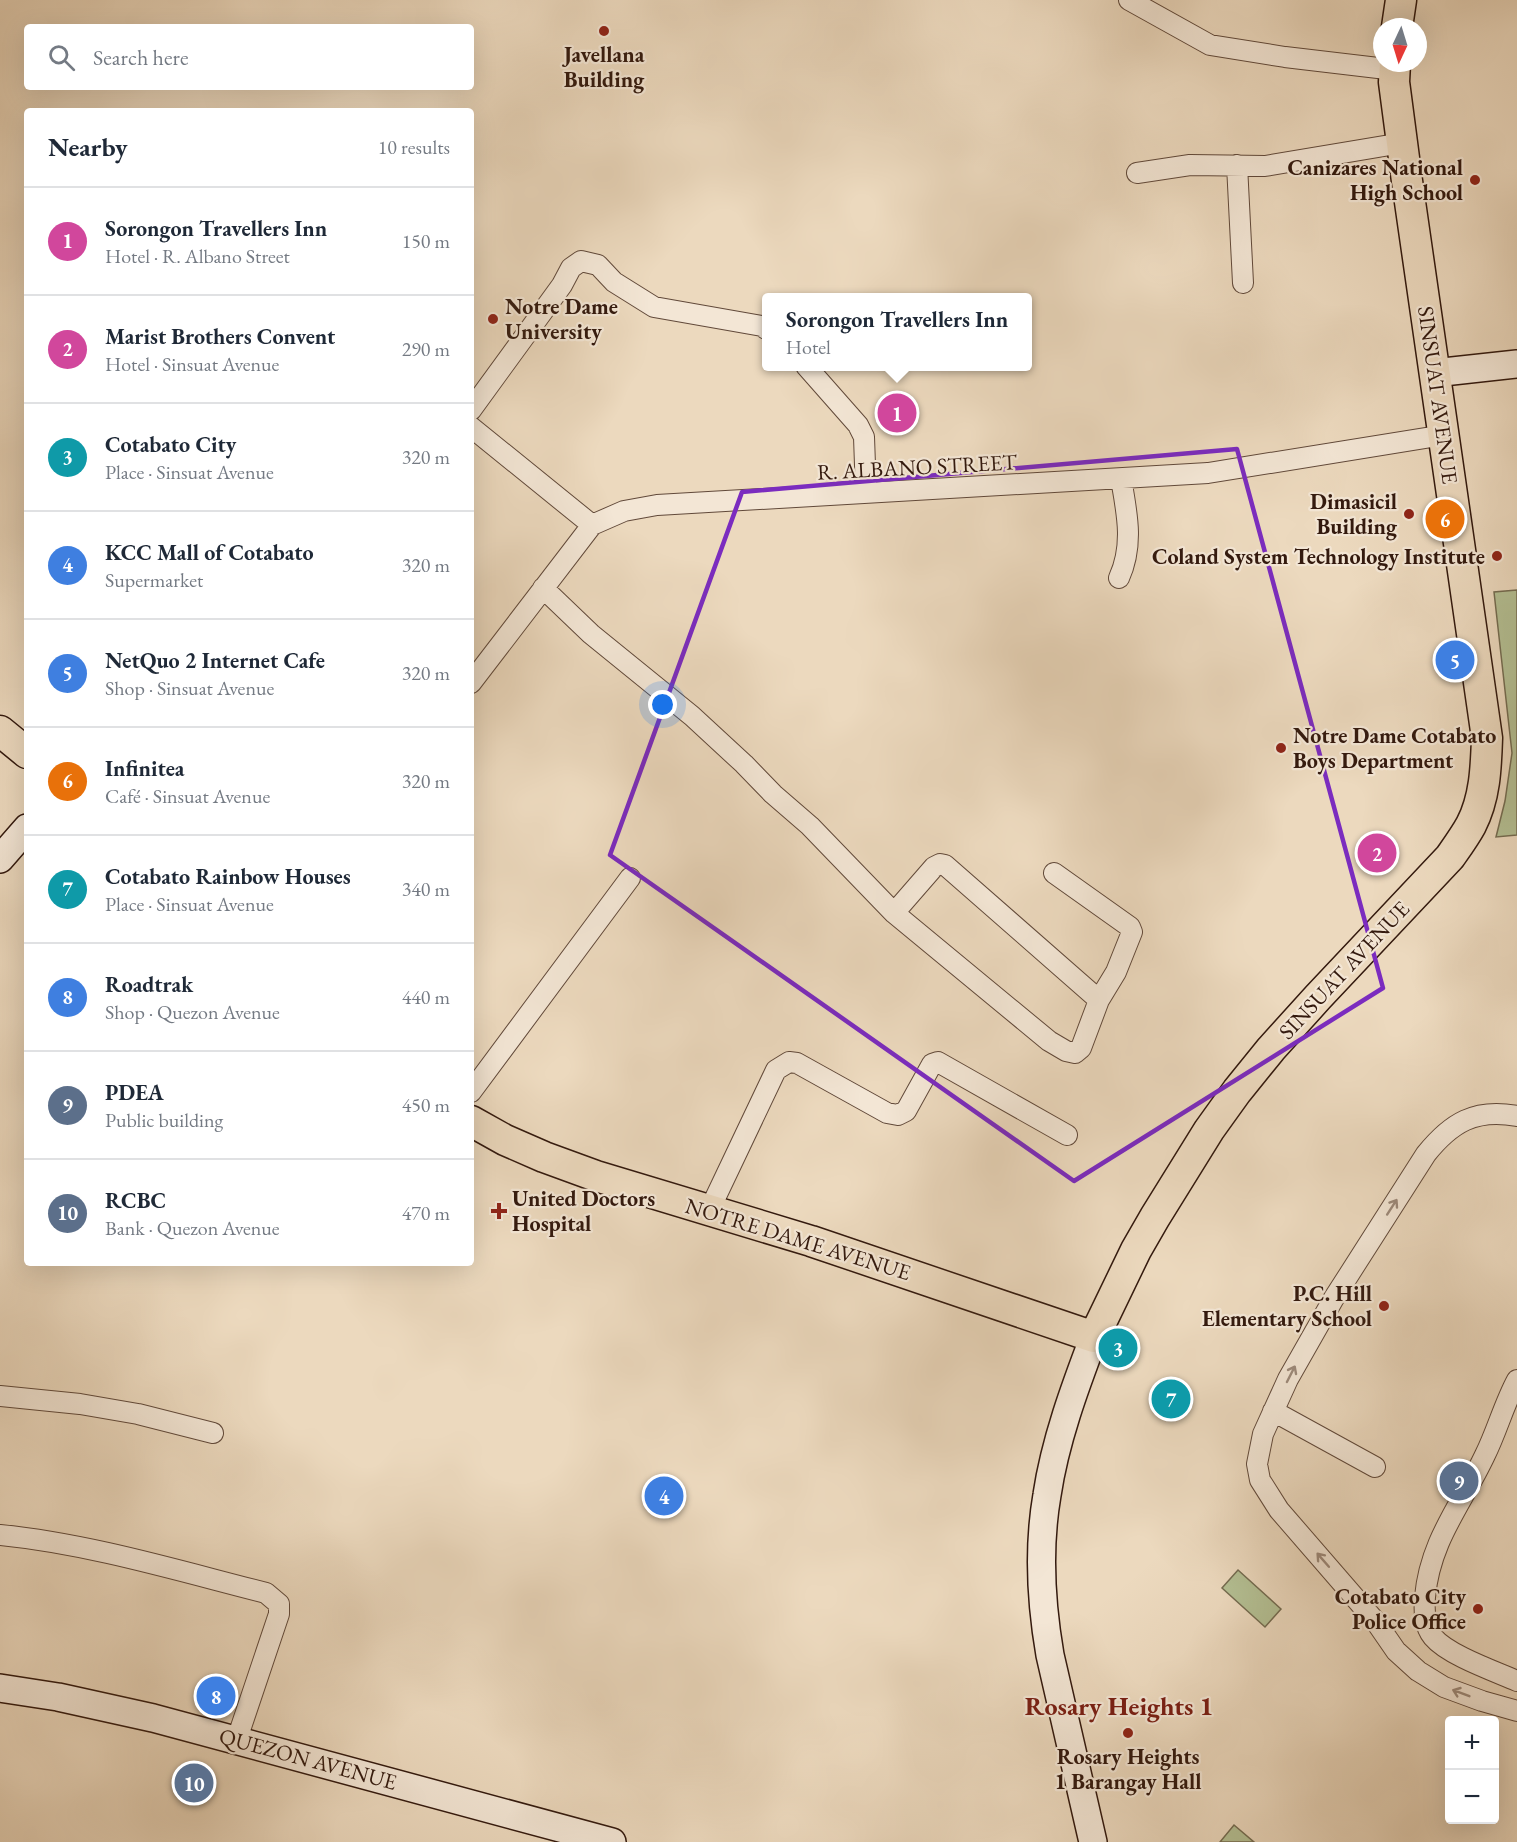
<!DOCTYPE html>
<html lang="en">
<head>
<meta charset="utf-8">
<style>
	body { margin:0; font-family:"EB Garamond",serif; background:#f6f6f7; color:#1f2937 }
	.controls { position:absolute; right:18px; bottom:18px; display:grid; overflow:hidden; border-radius:6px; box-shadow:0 6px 24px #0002 }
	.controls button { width:54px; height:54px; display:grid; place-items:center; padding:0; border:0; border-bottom:2px solid #e0e1e3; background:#fff; color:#1f2937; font:30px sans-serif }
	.compass { position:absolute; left:1373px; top:18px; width:54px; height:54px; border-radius:50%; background:#fff; box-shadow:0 6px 24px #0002; rotate:184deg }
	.you { position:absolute; left:663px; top:705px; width:21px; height:21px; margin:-15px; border:4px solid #fff; border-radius:50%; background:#1a73e8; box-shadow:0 0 0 9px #1a73e833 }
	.badge { display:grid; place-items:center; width:39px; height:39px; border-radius:50%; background:#8f2418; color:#fff; font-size:20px; font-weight:700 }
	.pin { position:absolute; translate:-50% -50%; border:3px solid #fff; box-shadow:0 2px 6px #0006 }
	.popup { position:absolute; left:762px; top:293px; width:270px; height:78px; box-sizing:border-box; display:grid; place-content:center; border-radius:6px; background:#fff; filter:drop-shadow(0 2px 4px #0005); font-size:20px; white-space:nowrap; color:#747a83 }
	.popup b { font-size:22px; color:#1f2937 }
	.popup::after { content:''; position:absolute; left:50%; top:100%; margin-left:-12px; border:12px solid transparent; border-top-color:#fff }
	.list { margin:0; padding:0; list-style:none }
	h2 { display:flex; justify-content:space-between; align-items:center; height:78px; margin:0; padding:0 24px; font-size:26px }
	h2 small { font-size:20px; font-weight:400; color:#747a83 }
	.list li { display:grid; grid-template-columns:39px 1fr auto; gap:18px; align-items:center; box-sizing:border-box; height:108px; padding:0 24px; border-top:2px solid #e0e1e3 }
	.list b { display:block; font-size:22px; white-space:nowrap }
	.list p { margin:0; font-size:20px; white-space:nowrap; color:#747a83 }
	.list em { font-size:20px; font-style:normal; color:#747a83 }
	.icon { flex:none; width:33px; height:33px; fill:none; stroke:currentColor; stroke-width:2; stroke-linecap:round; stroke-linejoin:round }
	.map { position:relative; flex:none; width:1517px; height:1842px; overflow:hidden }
	.search { position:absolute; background:#fff; box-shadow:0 6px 24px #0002; left:24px; top:24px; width:450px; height:66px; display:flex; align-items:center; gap:15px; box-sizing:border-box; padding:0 21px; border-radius:6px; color:#747a83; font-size:22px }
	.panel { position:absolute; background:#fff; box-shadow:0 6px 24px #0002; left:24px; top:108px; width:450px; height:1158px; border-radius:6px }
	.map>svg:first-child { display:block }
	.green { fill:#b4c094; stroke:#746c51; stroke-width:1.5 }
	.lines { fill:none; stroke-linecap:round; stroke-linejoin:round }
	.street-casing { stroke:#61493a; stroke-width:22 }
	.secondary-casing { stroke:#33190e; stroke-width:30 }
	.primary-casing { stroke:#33190e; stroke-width:33 }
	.street { stroke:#f3e6d5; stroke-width:20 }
	.secondary { stroke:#f3e6d5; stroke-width:27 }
	.primary { stroke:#ecd9be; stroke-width:30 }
	.oneway { stroke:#9d8a7b }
	.marked { fill:none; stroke:#7b2cbf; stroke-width:4.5; stroke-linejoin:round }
	.poi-dot { fill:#8f2418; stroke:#f3e6d5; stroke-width:2 }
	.labels { text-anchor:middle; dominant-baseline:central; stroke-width:4.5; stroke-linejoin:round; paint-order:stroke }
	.poi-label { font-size:22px; font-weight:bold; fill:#33190e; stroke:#f3e6d5; text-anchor:end }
	.street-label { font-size:22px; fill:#33190e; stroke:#f3e6d5 }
	.quarter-label { font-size:26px; font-weight:bold; fill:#7a1f14; stroke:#f3e6d5 }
</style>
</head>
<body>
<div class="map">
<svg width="1517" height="1842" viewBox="0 0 1517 1842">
	<rect width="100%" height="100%" fill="#ecd9be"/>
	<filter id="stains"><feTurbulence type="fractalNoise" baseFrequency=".00333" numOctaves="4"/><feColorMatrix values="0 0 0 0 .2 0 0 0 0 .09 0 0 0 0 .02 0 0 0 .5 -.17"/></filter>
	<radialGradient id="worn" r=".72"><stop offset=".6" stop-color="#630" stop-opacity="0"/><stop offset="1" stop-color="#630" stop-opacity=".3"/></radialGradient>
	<path class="green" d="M 1517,590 L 1517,835 L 1496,837 L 1505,801 L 1512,753 L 1494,592 Z
		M 1238,1570 L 1281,1609 L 1265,1627 L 1222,1588 Z
		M 1234,1825 L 1254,1842 L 1220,1842 Z"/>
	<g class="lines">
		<defs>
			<path id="street" d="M 1129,0 L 1210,45 L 1285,57 L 1395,70
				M 1237,165 L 1243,283
				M 1137,173 L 1190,165 L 1265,166 L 1402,143
				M 806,366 L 858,425 L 864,437 L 866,493
				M 471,410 L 562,285 L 571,268 L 581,261 L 598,265 L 614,282 L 654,307 L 762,326 L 766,329
				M 471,427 L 592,525
				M 1119,578 C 1134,545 1127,513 1121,479
				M 543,588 L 591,634 L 692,716 L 744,764 L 773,794 L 810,826 L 894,913 L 1049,1041 L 1066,1051 L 1075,1053 L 1081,1048 L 1099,1000 L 1116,972 L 1132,932 L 1130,927 L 1054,873
				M 471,683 L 592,525 L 624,511 L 657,505 L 1208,473 L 1444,435
				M 894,913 L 934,867 L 940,864 L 945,865 L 1099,1000
				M 471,1092 L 630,878
				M 1517,1116 C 1475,1108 1451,1123 1426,1154 L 1334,1298 L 1288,1379 L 1263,1434 L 1257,1464 L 1260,1480 L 1279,1510 L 1376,1622 L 1396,1651 L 1418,1671 L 1444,1687 L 1482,1701 L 1517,1711
				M 709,1211 L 776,1070 L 789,1062 L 797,1063 L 887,1113 L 898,1115 L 906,1111 L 932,1064 L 938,1062 L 1067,1135
				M 1517,1380 C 1504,1404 1497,1431 1485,1455 C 1462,1504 1430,1540 1425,1597 C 1424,1611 1424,1626 1433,1637 C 1448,1655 1494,1671 1517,1681
				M 0,1396 L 80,1404 L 138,1414 L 213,1433
				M 1273,1411 L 1375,1467
				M 0,1535 C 90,1544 179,1571 266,1593 L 279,1604 L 279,1614 L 237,1739"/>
			<path id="secondary" d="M 1434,373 L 1517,364
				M 0,859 L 27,828
				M 0,1688 L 58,1697 L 153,1718 L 612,1842
				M 1093,1842 L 1050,1655 C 1041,1603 1038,1547 1047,1495 C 1055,1441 1075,1387 1094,1337"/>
			<path id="primary" d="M 1397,27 L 1401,0
				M 0,731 L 27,753
				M 471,1121 L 505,1140 L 544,1157 L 596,1176 L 811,1241 L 1094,1337 L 1136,1250 L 1155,1217 L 1209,1130 L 1237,1091 L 1271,1049 L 1318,997 L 1450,857 C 1457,847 1465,836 1471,825 C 1485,798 1486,768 1487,738 L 1407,181 L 1394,82 L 1395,63"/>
		</defs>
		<use href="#street" class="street-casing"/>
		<use href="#secondary" class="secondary-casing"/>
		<use href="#primary" class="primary-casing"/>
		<use href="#street" class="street"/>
		<use href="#secondary" class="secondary"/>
		<use href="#primary" class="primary"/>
	</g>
	<defs><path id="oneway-shaft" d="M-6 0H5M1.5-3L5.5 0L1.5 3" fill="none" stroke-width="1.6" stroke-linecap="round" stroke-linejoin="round" transform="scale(1.5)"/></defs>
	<g class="oneway">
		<use href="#oneway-shaft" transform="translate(1392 1207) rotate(-57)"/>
		<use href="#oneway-shaft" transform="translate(1291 1374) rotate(-63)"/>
		<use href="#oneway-shaft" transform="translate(1323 1560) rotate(-131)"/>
		<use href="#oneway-shaft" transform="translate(1461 1693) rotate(-159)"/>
	</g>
	<path class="marked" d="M 1237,449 L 1383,988 L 1074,1181 L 610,855 L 742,492 Z"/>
	<g class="poi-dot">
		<circle cx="604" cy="31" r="6"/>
		<circle cx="1475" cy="180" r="6"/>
		<circle cx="493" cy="319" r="6"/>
		<circle cx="1409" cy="514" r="6"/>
		<circle cx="1497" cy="556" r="6"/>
		<circle cx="1281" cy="748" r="6"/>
		<path d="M496 1202h6v6h6v6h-6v6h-6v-6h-6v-6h6z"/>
		<circle cx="1384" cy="1306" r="6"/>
		<circle cx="1478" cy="1609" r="6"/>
		<circle cx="1128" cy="1733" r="6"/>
	</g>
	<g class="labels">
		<g class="poi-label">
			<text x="604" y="54" text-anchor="middle">Javellana<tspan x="604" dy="25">Building</tspan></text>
			<text x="1463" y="167">Canizares National<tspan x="1463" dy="25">High School</tspan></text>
			<text x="505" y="306" text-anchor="start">Notre Dame<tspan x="505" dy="25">University</tspan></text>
			<text x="1397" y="501">Dimasicil<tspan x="1397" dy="25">Building</tspan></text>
			<text x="1485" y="556">Coland System Technology Institute</text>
			<text x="1293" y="735" text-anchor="start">Notre Dame Cotabato<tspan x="1293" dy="25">Boys Department</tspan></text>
			<text x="512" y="1198" text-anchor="start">United Doctors<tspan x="512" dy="25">Hospital</tspan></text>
			<text x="1372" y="1293">P.C. Hill<tspan x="1372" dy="25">Elementary School</tspan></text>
			<text x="1466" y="1596">Cotabato City<tspan x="1466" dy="25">Police Office</tspan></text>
			<text x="1128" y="1756" text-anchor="middle">Rosary Heights<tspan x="1128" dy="25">1 Barangay Hall</tspan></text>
		</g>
		<g class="street-label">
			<text transform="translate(1438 395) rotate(82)">SINSUAT AVENUE</text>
			<text transform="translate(917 467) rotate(-3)">R. ALBANO STREET</text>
			<text transform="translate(1344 970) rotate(-47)">SINSUAT AVENUE</text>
			<text transform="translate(798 1239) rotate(17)">NOTRE DAME AVENUE</text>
			<text transform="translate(308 1759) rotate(15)">QUEZON AVENUE</text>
		</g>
		<g class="quarter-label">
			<text x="1119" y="1706">Rosary Heights 1</text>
		</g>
	</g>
	<rect width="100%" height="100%" filter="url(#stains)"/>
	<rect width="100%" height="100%" fill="url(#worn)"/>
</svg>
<div class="controls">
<button>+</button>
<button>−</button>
</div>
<svg class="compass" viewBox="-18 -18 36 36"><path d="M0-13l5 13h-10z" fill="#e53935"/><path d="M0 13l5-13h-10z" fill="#747a83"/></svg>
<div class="you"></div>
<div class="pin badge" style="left:897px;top:413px;background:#d1479c">1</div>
<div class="popup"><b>Sorongon Travellers Inn</b>Hotel</div>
<div class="pin badge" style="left:1377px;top:853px;background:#d1479c">2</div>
<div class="pin badge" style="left:1118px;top:1348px;background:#0f9aa8">3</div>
<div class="pin badge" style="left:664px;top:1496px;background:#3f7fe0">4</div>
<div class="pin badge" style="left:1455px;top:660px;background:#3f7fe0">5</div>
<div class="pin badge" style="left:1445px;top:519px;background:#e8710a">6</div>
<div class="pin badge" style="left:1171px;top:1399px;background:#0f9aa8">7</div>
<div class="pin badge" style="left:216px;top:1696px;background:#3f7fe0">8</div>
<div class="pin badge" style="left:1459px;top:1481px;background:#5c6f8a">9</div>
<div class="pin badge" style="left:194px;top:1783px;background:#5c6f8a">10</div>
<div class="search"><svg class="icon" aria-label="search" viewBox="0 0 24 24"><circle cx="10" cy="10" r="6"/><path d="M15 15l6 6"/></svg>Search here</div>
<section class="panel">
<h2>Nearby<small>10 results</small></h2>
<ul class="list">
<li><span class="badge" style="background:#d1479c">1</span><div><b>Sorongon Travellers Inn</b><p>Hotel · R. Albano Street</p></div><em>150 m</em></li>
<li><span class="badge" style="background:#d1479c">2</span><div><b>Marist Brothers Convent</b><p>Hotel · Sinsuat Avenue</p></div><em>290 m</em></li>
<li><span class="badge" style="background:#0f9aa8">3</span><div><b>Cotabato City</b><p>Place · Sinsuat Avenue</p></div><em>320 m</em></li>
<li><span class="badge" style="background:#3f7fe0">4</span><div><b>KCC Mall of Cotabato</b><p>Supermarket</p></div><em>320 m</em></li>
<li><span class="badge" style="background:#3f7fe0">5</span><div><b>NetQuo 2 Internet Cafe</b><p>Shop · Sinsuat Avenue</p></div><em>320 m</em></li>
<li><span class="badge" style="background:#e8710a">6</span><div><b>Infinitea</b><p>Café · Sinsuat Avenue</p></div><em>320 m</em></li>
<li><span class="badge" style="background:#0f9aa8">7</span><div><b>Cotabato Rainbow Houses</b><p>Place · Sinsuat Avenue</p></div><em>340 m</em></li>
<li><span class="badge" style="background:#3f7fe0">8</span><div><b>Roadtrak</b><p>Shop · Quezon Avenue</p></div><em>440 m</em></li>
<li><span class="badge" style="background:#5c6f8a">9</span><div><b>PDEA</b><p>Public building</p></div><em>450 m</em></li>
<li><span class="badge" style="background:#5c6f8a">10</span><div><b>RCBC</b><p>Bank · Quezon Avenue</p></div><em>470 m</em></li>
</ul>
</section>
</div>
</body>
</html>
